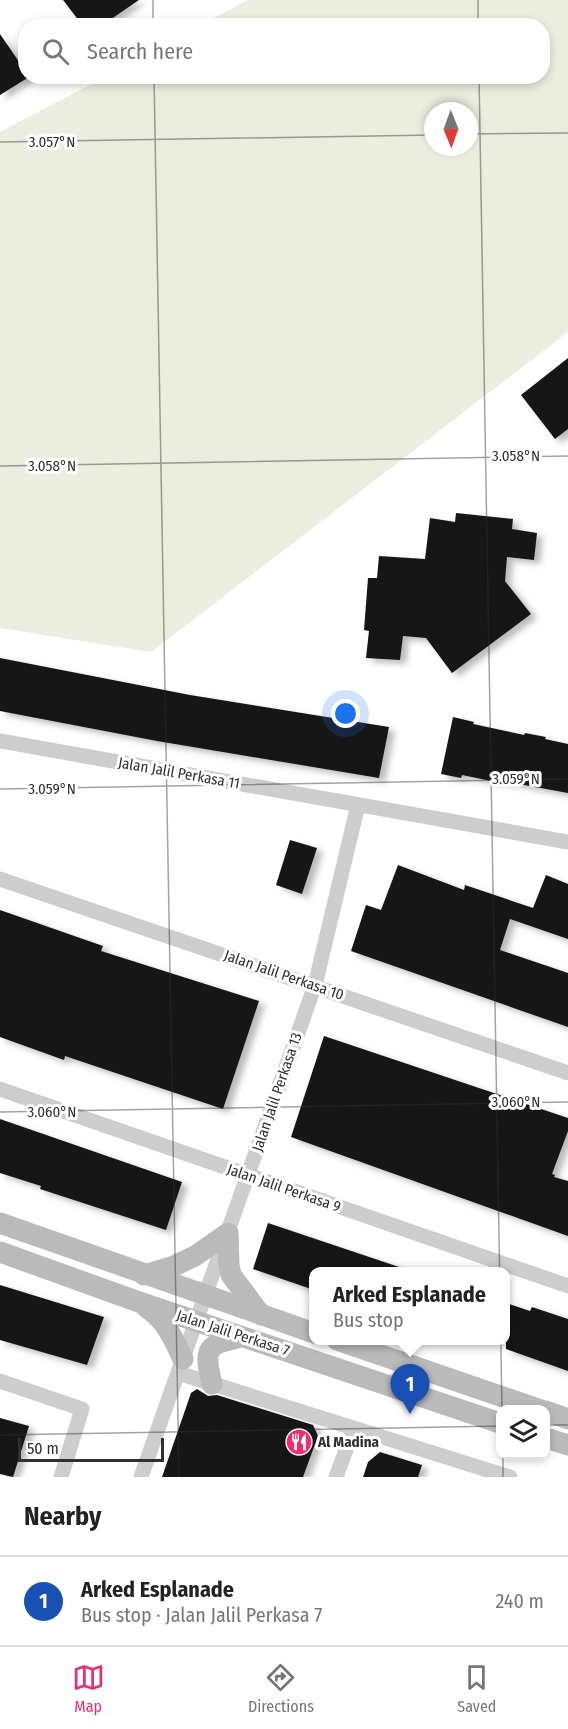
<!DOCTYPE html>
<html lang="en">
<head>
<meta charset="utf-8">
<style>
	body { margin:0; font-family:"Fira Sans Condensed",sans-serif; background:#f2f2f2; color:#222 }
	.controls { position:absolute; right:18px; bottom:18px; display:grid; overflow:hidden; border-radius:12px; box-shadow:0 3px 9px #0003 }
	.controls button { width:54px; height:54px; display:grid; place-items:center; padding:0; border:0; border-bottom:2px solid #e0e0e0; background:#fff; color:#222; font:30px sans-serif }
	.compass { position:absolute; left:424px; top:102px; width:54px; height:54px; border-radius:50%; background:#fff; box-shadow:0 3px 9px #0003; rotate:179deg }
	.scale { position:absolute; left:18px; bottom:15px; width:146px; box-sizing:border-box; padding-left:6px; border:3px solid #303030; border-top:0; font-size:16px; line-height:21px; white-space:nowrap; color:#303030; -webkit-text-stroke:4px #fff; paint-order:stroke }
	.you { position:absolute; left:346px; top:714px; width:21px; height:21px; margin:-15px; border:4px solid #fff; border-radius:50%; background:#1a73e8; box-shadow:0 0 0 9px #1a73e833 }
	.badge { display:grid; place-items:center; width:39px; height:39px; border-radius:50%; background:#ee2c72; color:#fff; font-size:20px; font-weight:700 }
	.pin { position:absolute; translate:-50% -50px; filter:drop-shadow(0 2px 3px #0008) }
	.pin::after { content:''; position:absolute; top:32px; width:21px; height:18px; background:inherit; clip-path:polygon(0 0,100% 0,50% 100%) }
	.popup { position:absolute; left:309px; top:1267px; width:201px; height:78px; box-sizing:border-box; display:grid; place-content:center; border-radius:12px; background:#fff; filter:drop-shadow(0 2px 4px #0005); font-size:20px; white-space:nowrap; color:#767676 }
	.popup b { font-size:22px; color:#222 }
	.popup::after { content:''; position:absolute; left:50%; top:100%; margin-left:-12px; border:12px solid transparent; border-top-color:#fff }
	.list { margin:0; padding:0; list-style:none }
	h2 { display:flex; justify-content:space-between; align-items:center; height:78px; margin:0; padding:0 24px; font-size:26px }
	h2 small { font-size:20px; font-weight:400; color:#767676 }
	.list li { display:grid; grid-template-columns:39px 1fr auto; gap:18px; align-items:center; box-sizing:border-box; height:90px; padding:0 24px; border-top:2px solid #e0e0e0 }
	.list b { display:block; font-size:22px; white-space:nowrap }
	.list p { margin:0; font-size:20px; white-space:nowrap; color:#767676 }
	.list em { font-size:20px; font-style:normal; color:#767676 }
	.icon { flex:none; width:33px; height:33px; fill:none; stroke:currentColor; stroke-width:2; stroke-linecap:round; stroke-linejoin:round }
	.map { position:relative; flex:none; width:568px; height:1477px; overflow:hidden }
	.search { position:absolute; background:#fff; box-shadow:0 3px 9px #0003; left:18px; right:18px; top:18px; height:66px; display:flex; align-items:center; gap:15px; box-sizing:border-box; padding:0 21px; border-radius:24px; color:#767676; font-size:22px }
	.sheet { height:168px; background:#fff }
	nav { display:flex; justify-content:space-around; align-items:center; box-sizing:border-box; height:84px; border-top:2px solid #e0e0e0; background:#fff; font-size:16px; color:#767676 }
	nav a { display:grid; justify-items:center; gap:3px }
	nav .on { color:#ee2c72 }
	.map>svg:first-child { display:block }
	.green { fill:#ebeede; fill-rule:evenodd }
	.building { fill:#171717; filter:url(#shadow) }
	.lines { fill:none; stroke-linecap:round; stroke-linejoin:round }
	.street { stroke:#cdcdcd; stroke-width:15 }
	.secondary { stroke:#bababa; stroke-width:21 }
	.ticks { fill:none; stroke:#303030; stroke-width:1.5; stroke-opacity:0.45 }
	.labels { text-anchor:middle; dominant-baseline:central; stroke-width:6; stroke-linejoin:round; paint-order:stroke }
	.street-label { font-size:15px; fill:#303030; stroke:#fff }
	.poi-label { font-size:15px; font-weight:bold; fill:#303030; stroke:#fff; text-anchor:start }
	.ticks-label { font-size:15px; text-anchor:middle; fill:#303030; stroke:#fff; stroke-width:6; stroke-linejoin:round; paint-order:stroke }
</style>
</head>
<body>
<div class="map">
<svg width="568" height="1477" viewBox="0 0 568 1477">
	<defs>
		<filter id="shadow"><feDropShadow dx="6" dy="4" stdDeviation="3" flood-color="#0004"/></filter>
	</defs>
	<rect width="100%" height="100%" fill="#fff"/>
	<path class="green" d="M 248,0 L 568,0 L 568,332 L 151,652 L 0,628 L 0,132 L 105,77 L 542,76 L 542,26 L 200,25 ZM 433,111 L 469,111 L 469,147 L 433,147 Z"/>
	<path class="building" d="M 63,0 L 139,0 L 101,26 L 83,26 Z
		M 0,34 L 26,72 L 26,76 L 29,77 L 0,95 Z
		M 568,358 L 568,429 L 555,439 L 521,395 Z
		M 456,513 L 513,519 L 512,529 L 537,533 L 534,560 L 507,557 L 505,581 L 531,614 L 452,673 L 426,638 L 403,636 L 400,660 L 366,658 L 369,631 L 364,630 L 368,578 L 377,578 L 379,556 L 425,559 L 430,518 L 455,522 Z
		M 0,658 L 190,695 L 389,727 L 379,778 L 157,741 L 0,711 Z
		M 453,717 L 474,722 L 473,724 L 524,735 L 525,733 L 546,737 L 545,739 L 568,744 L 568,793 L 497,780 L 496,782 L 462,775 L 461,778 L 441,774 Z
		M 290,840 L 317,848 L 302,894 L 276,885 Z
		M 398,865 L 464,890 L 465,885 L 533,908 L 546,875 L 568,884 L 568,939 L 510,919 L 500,950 L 568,973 L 568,1027 L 351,951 L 366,905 L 381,910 Z
		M 0,910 L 103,946 L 101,951 L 259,1001 L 223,1109 L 65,1056 L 64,1060 L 0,1037 Z
		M 324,1036 L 568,1118 L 568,1131 L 552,1174 L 555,1175 L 554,1177 L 568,1181 L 568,1236 L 291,1137 Z
		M 0,1119 L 182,1182 L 166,1230 L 40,1189 L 41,1186 L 0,1173 Z
		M 268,1223 L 405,1269 L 404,1272 L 314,1272 L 314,1290 L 253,1269 Z
		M 0,1285 L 104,1317 L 87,1365 L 0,1340 Z
		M 506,1303 L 530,1311 L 532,1307 L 568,1319 L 568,1371 L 506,1349 Z
		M 197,1389 L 208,1396 L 217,1395 L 313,1425 L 318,1436 L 303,1477 L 162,1477 L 191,1393 Z
		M 0,1418 L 29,1426 L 13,1477 L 0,1474 Z
		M 380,1452 L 422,1465 L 418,1477 L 363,1477 L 368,1462 Z"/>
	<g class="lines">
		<path class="street" d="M 0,741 L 568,842
			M 0,879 L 568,1073
			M 0,1089 L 568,1286
			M 178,1373 L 510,1477
			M 0,1381 L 82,1409 L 61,1477
			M 141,1477 L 315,985 L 358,805
			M 336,1477 L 354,1428"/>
		<path class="secondary" d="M 0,1223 L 314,1333
			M 228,1233 L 229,1265 L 231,1275 L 261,1315
			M 0,1252 L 139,1302 L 500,1423
			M 144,1275 L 174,1266 L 195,1256 L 228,1233
			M 146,1307 C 167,1322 172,1336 183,1359
			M 337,1340 L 541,1410
			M 212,1384 C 203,1347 207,1344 243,1337
			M 546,1411 L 568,1419
			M 546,1438 L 568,1445"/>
	</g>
	<path class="ticks" d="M 153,0 L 153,26M 478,0 L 478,26M 154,76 L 179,1477M 479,76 L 502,1410M 469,134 L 568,133M 0,142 L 433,135M 0,466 L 568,456M 0,789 L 568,779M 0,1112 L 568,1102M 546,1425 L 568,1425M 0,1435 L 500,1426M 503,1454 L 503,1477"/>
	<defs>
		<symbol id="restaurant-disc" viewBox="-11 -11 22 22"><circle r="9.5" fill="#ee2c72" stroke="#fff"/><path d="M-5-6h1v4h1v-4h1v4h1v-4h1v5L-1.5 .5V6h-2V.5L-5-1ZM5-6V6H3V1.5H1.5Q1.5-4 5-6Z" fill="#fff"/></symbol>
	</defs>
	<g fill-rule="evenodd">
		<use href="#restaurant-disc" x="284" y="1427" width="30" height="30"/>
	</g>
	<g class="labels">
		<g class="street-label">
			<text transform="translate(179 773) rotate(10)">Jalan Jalil Perkasa 11</text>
			<text transform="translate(284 975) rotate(19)">Jalan Jalil Perkasa 10</text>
			<text transform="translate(277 1092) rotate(-71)">Jalan Jalil Perkasa 13</text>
			<text transform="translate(284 1188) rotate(19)">Jalan Jalil Perkasa 9</text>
			<text transform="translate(233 1333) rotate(18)">Jalan Jalil Perkasa 7</text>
		</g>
		<g class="poi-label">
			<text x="318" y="1442">Al Madina</text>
		</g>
	</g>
	<g class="ticks-label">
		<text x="52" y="147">3.057°N</text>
		<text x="516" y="461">3.058°N</text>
		<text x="52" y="471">3.058°N</text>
		<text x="516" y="784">3.059°N</text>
		<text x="52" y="794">3.059°N</text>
		<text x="516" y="1107">3.060°N</text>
		<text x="52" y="1117">3.060°N</text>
	</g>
</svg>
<div class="controls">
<button><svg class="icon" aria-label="layers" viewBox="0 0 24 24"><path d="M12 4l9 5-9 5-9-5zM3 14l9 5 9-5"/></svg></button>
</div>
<svg class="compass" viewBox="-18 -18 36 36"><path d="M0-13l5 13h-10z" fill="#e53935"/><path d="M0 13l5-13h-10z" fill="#767676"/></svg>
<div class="scale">50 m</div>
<div class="you"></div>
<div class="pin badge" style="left:410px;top:1414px;background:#1a4fb4">1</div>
<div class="popup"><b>Arked Esplanade</b>Bus stop</div>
<div class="search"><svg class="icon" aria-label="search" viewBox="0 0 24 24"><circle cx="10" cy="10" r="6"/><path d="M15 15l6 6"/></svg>Search here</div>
</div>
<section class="sheet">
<h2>Nearby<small></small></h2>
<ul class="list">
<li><span class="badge" style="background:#1a4fb4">1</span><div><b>Arked Esplanade</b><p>Bus stop · Jalan Jalil Perkasa 7</p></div><em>240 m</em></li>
</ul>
</section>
<nav>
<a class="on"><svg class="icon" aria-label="map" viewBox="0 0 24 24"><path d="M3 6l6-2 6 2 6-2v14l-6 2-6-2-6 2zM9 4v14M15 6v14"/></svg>Map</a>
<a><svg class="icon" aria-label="directions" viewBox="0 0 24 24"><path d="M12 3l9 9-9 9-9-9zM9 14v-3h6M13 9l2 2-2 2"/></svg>Directions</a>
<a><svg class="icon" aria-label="saved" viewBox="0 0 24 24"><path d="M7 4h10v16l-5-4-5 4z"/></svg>Saved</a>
</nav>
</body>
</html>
